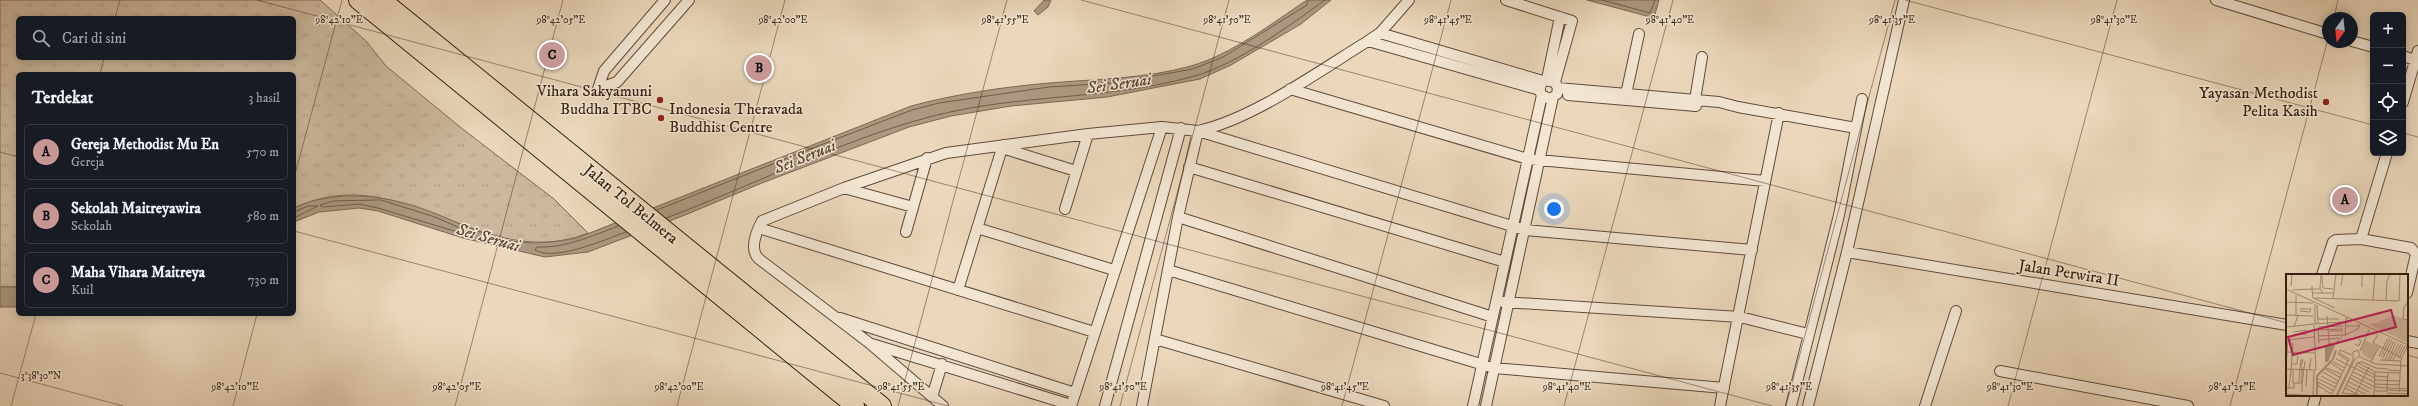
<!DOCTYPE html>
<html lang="id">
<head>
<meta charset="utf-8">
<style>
	body { margin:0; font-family:"IM FELL DW Pica",serif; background:#20242c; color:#f1f3f6 }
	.controls { position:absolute; right:12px; top:12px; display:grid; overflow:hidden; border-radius:6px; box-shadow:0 2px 10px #0003 }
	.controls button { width:36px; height:36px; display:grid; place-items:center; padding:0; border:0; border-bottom:1px solid #363941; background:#171b24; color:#f1f3f6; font:20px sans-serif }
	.compass { position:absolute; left:2322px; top:12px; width:36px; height:36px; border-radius:50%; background:#171b24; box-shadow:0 2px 10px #0003; rotate:195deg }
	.you { position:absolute; left:1554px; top:209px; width:14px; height:14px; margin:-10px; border:3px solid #fff; border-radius:50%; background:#1a73e8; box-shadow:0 0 0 6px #1a73e833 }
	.badge { display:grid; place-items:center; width:26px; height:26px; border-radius:50%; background:#c59692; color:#111; font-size:13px; font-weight:700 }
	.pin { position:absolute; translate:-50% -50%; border:2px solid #fff; box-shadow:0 1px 4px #0006 }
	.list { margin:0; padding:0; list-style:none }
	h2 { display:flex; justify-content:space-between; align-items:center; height:52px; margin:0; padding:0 16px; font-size:17px }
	h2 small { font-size:13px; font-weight:400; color:#9ea1a6 }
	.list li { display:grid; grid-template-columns:26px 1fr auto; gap:12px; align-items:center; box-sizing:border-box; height:56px; margin:0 8px 8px; padding:0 8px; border:1px solid #363941; border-radius:6px }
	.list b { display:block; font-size:15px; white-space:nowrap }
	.list p { margin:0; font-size:13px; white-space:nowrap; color:#9ea1a6 }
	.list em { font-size:13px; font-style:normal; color:#9ea1a6 }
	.icon { flex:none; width:22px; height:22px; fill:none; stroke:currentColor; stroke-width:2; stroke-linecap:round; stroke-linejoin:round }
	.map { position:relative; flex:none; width:2418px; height:406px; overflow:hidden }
	.search { position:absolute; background:#171b24; box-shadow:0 2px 10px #0003; left:16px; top:16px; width:280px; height:44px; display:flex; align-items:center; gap:10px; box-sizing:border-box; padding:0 14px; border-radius:6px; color:#9ea1a6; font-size:15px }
	.panel { position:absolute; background:#171b24; box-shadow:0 2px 10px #0003; left:16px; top:72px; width:280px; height:244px; border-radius:6px }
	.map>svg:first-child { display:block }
	.grass { fill:url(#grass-tufts); stroke:#7f6b56; fill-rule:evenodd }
	.water { fill:#ac9981; stroke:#7b6853 }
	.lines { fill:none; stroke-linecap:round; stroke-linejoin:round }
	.shore { stroke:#6f5c48; stroke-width:1 }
	.street-casing { stroke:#604c3a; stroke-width:12 }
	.highway-casing { stroke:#321e0e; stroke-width:20 }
	.street { stroke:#f2e6d3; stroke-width:10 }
	.highway { stroke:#ebd8bc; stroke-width:18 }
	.ticks { fill:none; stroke:#321e0e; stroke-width:1; stroke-opacity:0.45 }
	.poi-dot { fill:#8f2418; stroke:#f2e6d3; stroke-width:1.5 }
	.labels { text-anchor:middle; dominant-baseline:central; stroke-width:3; stroke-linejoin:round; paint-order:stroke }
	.poi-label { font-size:16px; fill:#321e0e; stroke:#f2e6d3; text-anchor:end }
	.street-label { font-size:16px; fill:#321e0e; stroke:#f2e6d3 }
	.water-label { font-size:17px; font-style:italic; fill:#5d4936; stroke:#f2e6d3 }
	.inset-river { fill:none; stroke:#ac9981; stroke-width:2 }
	.inset-road { fill:none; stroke:#a18e76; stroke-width:1 }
	.view { fill:#c2185b; fill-opacity:0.15; stroke:#c2185b; stroke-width:2 }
	.inset-edge { fill:none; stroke:#321e0e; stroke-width:2 }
	.ticks-label { font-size:10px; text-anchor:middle; fill:#321e0e; stroke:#f2e6d3; stroke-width:3; stroke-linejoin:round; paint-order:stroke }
</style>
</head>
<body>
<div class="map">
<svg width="2418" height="406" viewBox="0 0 2418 406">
	<defs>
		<pattern id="grass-tufts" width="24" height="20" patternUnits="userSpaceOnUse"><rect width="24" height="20" fill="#ccb89e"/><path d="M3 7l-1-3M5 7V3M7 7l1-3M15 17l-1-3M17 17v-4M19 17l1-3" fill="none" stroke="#b09e87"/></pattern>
	</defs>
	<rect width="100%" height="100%" fill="#ebd8bc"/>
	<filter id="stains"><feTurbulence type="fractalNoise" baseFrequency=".005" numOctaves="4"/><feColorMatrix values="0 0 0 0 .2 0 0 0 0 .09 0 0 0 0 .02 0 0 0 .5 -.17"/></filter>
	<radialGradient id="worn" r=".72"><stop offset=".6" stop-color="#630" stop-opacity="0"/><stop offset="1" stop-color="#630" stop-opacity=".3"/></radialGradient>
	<path class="grass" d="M 0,0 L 320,0 L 366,41 L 386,66 L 460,127 L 554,199 L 588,233 C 483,275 402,157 294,208 L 294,74 L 18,74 L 18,287 L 0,287 ZM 18,18 L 294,18 L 294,58 L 18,58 Z"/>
	<path class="water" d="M 1044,0 L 1051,0 L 1048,7 L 1038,15 L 1034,11 Z
		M 1307,0 L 1331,0 L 1301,24 L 1231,65 L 1200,79 L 1107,97 L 1011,106 L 951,116 L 909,127 L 762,183 L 685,215 L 588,252 L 545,257 L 463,238 L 378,211 L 359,208 L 319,212 L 294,222 L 294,208 C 340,187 393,196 439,215 C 464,225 491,239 519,242 C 539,244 557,242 577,238 L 911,106 C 956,94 1003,87 1049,83 C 1096,79 1144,79 1191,66 C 1232,54 1271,24 1307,0 Z
		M 1587,0 L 1659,0 L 1654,18 Z
		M 0,287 L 18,287 L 18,307 L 0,307 Z"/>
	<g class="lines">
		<path class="shore" d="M 1602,0 L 1650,13 L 1655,0
			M 381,200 L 435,217 L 467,231 L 467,233 L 464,234 L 378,208 L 359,204 L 323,207 L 320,205 L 334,201 Z
			M 657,210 L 818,146 L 912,110 L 939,103 L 1049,87 L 1113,83 L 1193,69 L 1223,57 L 1307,5 L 1308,0
			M 294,212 L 308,206 L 318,206 L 294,218
			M 666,218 C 760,183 852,134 950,112 C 1032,94 1117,99 1198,75 C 1240,62 1289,26 1325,0
			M 618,226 C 592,236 566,248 537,247 L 535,250 C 555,262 606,239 626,232"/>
		<defs>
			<path id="street" d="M 1506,0 L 1572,21 L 1555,82
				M 2216,0 L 2328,34
				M 1380,33 L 1543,81
				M 1368,41 L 1540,90
				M 2352,41 L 2373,47
				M 2403,56 L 2418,61
				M 1547,79 L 1560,17
				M 1558,88 L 1719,102 L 1738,107 L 1856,128
				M 598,89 L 617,82 L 689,0
				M 598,89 L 604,71 L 665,0
				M 1290,89 L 1528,159 L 1765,181
				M 1568,95 L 1696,106
				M 1548,98 C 1538,95 1537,86 1545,80 L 1555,82 L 1558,88 L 1557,94
				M 1625,99 L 1639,34
				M 2403,102 L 2418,51
				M 1694,106 L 1702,57
				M 1198,131 C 1253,119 1319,71 1368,41 L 1380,33 L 1409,0
				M 1002,148 L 1076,171
				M 1189,167 L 1505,262
				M 844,188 L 913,207
				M 1065,209 L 1088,134
				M 1178,217 L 1493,317
				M 759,228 L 1094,332
				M 977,228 L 1114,270
				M 906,232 L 927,158
				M 2361,239 L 2387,153
				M 1847,252 L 2287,325
				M 1168,270 L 1494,368 L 1724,388
				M 2322,275 L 2333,242 L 2336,240 L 2361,239 L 2411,248 L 2416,254 L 2407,293
				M 958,290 L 1003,145
				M 1503,302 L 1740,317 L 1808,334
				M 840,318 L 1075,393
				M 1155,339 L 1384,406
				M 2407,341 L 2418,343
				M 872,344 L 1071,405
				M 2000,371 L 2188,406
				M 932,397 L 942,364
				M 943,406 L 868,342 L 759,259 C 749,250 756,232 762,221 L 844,188 L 946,153 L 1088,134 L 1162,127 L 1198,131 L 1525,230 L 1752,250
				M 1071,406 L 1162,127
				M 1105,406 L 1181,128
				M 1142,406 L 1178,217 L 1198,131
				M 1473,406 L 1542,95
				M 1486,406 L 1553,97
				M 1720,406 L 1779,113
				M 1791,406 L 1839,215 L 1862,99
				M 1808,406 L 1847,252 L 1904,0
				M 1925,406 L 1956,311
				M 2313,406 L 2316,395"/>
			<path id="highway" d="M 358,0 L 855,406
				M 382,0 L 882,406"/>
		</defs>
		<use href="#street" class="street-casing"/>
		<use href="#highway" class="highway-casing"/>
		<use href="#street" class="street"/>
		<use href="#highway" class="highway"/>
	</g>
	<path class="ticks" d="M 257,0 L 1772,406M 1081,0 L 2287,323M 1905,0 L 2373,125M 115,18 L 120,0M 2334,18 L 2338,0M 100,74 L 104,58M 2403,133 L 2418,137M 0,152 L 18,157M 294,178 L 342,0M 294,231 L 948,406M 2407,355 L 2418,358M 0,373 L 123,406M 11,406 L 36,314M 233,406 L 257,314M 455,406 L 563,0M 677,406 L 785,0M 898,406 L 1007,0M 1120,406 L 1229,0M 1342,406 L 1451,0M 1564,406 L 1673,0M 1786,406 L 1895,0M 2008,406 L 2117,0M 2230,406 L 2328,39"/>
	<g class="poi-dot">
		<circle cx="660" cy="100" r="4"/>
		<circle cx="2326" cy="102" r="4"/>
		<circle cx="661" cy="118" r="4"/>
	</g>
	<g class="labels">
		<g class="poi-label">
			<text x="652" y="91">Vihara Sakyamuni<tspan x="652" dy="18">Buddha ITBC</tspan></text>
			<text x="2318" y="93">Yayasan Methodist<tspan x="2318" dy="18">Pelita Kasih</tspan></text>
			<text x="669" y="109" text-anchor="start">Indonesia Theravada<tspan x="669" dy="18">Buddhist Centre</tspan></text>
		</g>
		<g class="street-label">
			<text transform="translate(631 204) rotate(39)">Jalan Tol Belmera</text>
			<text transform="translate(2069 273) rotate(9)">Jalan Perwira II</text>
		</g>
		<g class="water-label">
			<text transform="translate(1119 84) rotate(-8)">Sei Seruai</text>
			<text transform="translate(805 157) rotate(-22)">Sei Seruai</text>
			<text transform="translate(488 238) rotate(16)">Sei Seruai</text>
		</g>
	</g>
	<g transform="translate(2286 274)">
		<rect width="122" height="122" fill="#ebd8bc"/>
		<path d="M 107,41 L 122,46 L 122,69 L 82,50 L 91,49 Z" fill="#ccb89e"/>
		<path d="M 79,66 L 92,73 L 86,86 L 77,81 L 75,75 Z" fill="#ccb89e"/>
		<path d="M 39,71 L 49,71 L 42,88 L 39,88 Z" fill="#ac9981"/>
		<path class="inset-river" d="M 31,122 L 31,102 L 47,85 L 50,76"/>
		<path class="inset-road" d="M 36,2 L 37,14 L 47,15M 5,12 L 6,0M 26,12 L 26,15 L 35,15 L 36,19M 55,12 L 57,0M 76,13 L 76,0M 34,14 L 35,1M 0,15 L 122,71M 6,16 L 26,15 L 27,24 L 49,34M 26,19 L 47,19M 29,24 L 113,27 L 114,0M 47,24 L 50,0M 87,26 L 89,0M 100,26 L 101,7 L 104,0M 0,28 L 27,29M 122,28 L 118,33 L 117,45 L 122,46M 31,31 L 32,49M 14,35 L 25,35 L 24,38 L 14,37M 0,41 L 27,42M 10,41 L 10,21M 41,42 L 43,67M 32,45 L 53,45M 29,50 L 29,30M 29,50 L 56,48M 59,52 L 74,52M 0,53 L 28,50M 8,53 L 12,41M 32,53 L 57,52M 32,56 L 57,55M 32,57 L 33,69M 43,57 L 57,57M 7,58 L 21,56M 92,60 L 87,69 L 116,84M 7,61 L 21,60M 59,61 L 60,44 L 62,45M 32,62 L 59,61 L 72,55 L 74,50M 0,66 L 28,63M 4,66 L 4,70 L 7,70 L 5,96M 33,66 L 53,64M 43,67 L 43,70 L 49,70 L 57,61M 69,70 L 73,72 L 75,67 L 72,65M 54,76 L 66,81M 74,77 L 83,56M 0,78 L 29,79M 1,78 L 2,66M 52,80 L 62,87M 93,82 L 102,64M 74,83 L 90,90 L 122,92M 95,83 L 104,65M 111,83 L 117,71M 97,84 L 106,66M 113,84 L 119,72M 50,85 L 89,104M 94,86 L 115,87M 99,86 L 108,67M 102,86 L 110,68M 104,86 L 113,69M 107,86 L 115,70M 47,88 L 59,94M 85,88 L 93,73M 45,89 L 57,97M 72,89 L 90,98 L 114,99M 6,90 L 11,90 L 12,82M 70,91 L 89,101M 0,94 L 1,78M 40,94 L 56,100M 0,95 L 30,96 L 28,51M 14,95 L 15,86 L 17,86 L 15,92M 39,95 L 55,104M 7,96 L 7,109 L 16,109M 23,96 L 25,84M 102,96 L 114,97M 37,98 L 52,107M 67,98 L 88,108M 65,101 L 89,113M 35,102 L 51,110M 89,102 L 102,103M 64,104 L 85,115M 33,105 L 49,113M 89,106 L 114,107M 61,107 L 83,118M 13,108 L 14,96M 16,109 L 19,87M 89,110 L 114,111M 37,111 L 32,108 L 32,112 L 38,115M 37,111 L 48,117M 60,111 L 79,120M 20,112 L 21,96M 89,113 L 101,114M 0,114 L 8,114 L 8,109M 3,114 L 5,96M 59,114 L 71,120M 101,114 L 122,115M 38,116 L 46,120 L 63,85 L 53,79 L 54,76M 101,116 L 122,117M 89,117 L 101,117 L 102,98M 16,118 L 16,93M 113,118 L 115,85 L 121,73 L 119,72M 56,119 L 81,122M 101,119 L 122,120M 0,120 L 30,122M 56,120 L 71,89 L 76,88 L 90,94 L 102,95M 27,121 L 28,97M 69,121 L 83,93M 50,122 L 67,86 L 67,78 L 72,76 L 74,82 L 69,85 L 51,122M 88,122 L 89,98"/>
		<path class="view" d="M 105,36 L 110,53 L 7,81 L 2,63 Z"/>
		<rect width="122" height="122" class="inset-edge"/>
	</g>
	<g class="ticks-label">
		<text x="339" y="23">98°42'10"E</text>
		<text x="561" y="23">98°42'05"E</text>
		<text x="783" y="23">98°42'00"E</text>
		<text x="1005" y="23">98°41'55"E</text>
		<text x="1448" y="23">98°41'45"E</text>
		<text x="1227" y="23">98°41'50"E</text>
		<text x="1670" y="23">98°41'40"E</text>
		<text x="1892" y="23">98°41'35"E</text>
		<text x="2114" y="23">98°41'30"E</text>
		<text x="41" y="379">3°38'30"N</text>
		<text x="235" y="390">98°42'10"E</text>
		<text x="457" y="390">98°42'05"E</text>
		<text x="679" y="390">98°42'00"E</text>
		<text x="901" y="390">98°41'55"E</text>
		<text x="1123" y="390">98°41'50"E</text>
		<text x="1345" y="390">98°41'45"E</text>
		<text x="1567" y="390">98°41'40"E</text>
		<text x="1789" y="390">98°41'35"E</text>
		<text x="2010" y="390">98°41'30"E</text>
		<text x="2232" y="390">98°41'25"E</text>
	</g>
	<rect width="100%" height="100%" filter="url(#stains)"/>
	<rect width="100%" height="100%" fill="url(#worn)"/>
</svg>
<div class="controls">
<button>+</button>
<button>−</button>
<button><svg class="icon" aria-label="locate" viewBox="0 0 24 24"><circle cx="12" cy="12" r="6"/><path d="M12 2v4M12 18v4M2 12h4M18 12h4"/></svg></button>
<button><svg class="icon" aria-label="layers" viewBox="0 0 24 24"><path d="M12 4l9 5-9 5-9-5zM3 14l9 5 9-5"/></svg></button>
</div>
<svg class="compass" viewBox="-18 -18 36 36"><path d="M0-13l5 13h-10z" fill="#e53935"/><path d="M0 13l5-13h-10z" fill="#9ea1a6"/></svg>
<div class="you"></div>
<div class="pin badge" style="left:2345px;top:200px">A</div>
<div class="pin badge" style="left:759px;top:68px">B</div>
<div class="pin badge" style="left:552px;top:55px">C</div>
<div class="search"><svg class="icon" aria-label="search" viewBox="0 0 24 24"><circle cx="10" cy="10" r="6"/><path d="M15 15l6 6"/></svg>Cari di sini</div>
<section class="panel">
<h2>Terdekat<small>3 hasil</small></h2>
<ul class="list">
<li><span class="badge">A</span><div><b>Gereja Methodist Mu En</b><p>Gereja</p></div><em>570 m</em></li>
<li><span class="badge">B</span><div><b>Sekolah Maitreyawira</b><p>Sekolah</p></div><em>580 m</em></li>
<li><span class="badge">C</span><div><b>Maha Vihara Maitreya</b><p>Kuil</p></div><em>730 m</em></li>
</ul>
</section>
</div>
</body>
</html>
